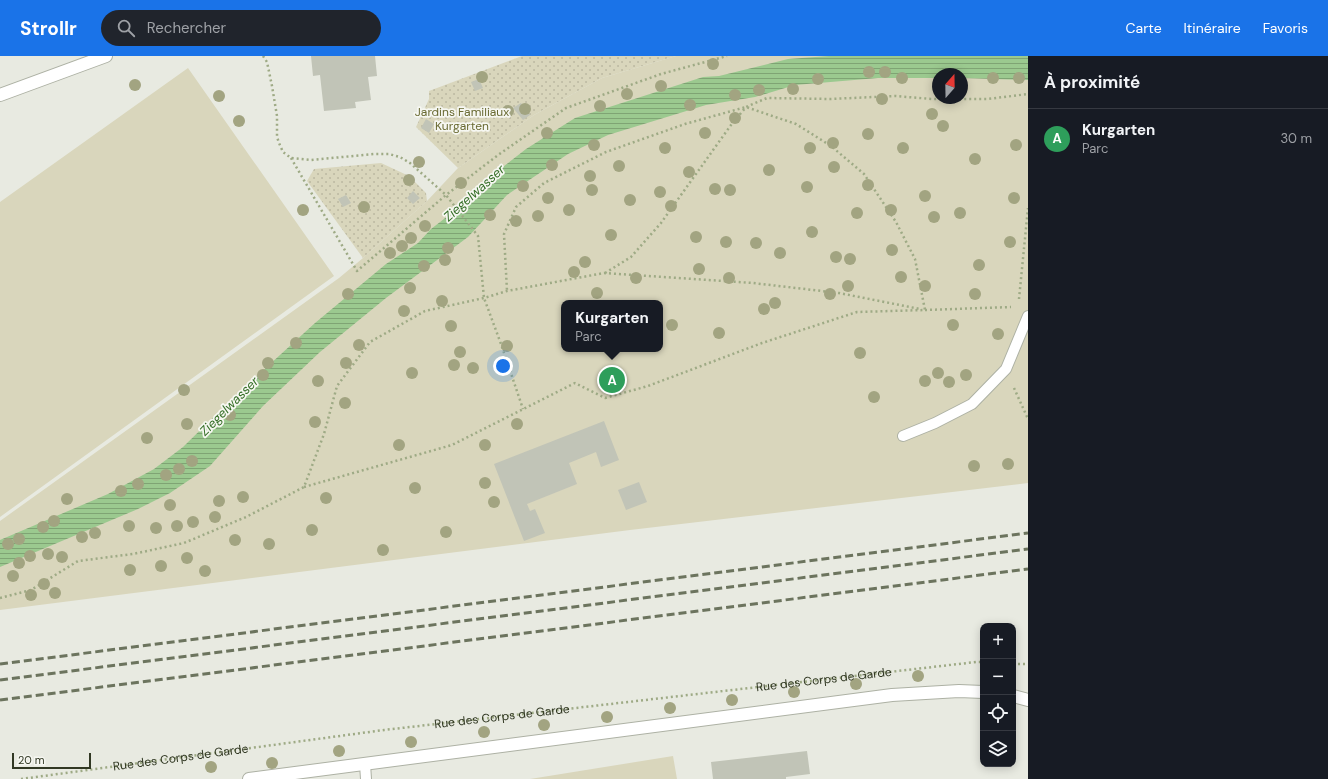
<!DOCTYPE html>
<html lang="fr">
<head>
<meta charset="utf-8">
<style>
	body { margin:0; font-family:"DM Sans",sans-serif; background:#20242c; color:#f1f3f6 }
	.controls { position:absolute; right:12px; bottom:12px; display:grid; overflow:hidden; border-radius:8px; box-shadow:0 2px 10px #0003 }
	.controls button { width:36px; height:36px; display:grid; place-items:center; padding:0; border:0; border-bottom:1px solid #363941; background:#171b24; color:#f1f3f6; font:20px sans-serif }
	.compass { position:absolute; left:932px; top:12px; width:36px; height:36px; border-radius:50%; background:#171b24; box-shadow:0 2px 10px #0003; rotate:20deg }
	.scale { position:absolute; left:12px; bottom:10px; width:79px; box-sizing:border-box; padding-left:4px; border:2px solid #313823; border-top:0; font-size:11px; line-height:14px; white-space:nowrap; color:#313823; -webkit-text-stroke:3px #f6f7f1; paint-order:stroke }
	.you { position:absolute; left:503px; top:310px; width:14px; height:14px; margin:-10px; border:3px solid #fff; border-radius:50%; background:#1a73e8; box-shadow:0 0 0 6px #1a73e833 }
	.badge { display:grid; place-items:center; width:26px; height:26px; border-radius:50%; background:#1a73e8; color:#fff; font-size:13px; font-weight:700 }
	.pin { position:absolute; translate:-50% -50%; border:2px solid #fff; box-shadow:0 1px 4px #0006 }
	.popup { position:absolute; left:561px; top:244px; width:102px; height:52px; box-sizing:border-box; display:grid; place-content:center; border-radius:8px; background:#171b24; filter:drop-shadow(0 1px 3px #0005); font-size:13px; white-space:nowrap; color:#9ea1a6 }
	.popup b { font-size:15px; color:#f1f3f6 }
	.popup::after { content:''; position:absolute; left:50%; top:100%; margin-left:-8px; border:8px solid transparent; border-top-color:#171b24 }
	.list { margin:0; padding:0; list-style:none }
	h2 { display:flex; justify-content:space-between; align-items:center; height:52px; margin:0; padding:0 16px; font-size:17px }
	h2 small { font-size:13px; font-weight:400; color:#9ea1a6 }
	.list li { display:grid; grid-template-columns:26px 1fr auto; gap:12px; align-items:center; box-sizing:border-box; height:60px; padding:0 16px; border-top:1px solid #363941 }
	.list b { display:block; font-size:15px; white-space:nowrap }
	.list p { margin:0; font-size:13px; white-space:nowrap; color:#9ea1a6 }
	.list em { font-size:13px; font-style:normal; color:#9ea1a6 }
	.icon { flex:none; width:22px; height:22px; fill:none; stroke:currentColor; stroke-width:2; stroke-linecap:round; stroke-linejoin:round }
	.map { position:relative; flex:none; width:1028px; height:723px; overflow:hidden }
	header { display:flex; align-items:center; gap:24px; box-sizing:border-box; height:56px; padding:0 20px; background:#1a73e8; color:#fff }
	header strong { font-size:19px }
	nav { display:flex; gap:22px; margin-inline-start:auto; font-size:14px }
	.search { width:280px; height:36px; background:#20242c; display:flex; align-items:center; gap:10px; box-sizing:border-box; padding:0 14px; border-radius:22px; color:#9ea1a6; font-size:15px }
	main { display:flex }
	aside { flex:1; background:#171b24 }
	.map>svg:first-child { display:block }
	.grass { fill:url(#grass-dots) }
	.park { fill:#d9d6bc; fill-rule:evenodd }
	.water { fill:url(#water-rules) }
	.building { fill:#c1c4b7 }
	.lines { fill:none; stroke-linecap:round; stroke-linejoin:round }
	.service-casing { stroke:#adb1a4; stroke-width:12 }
	.minor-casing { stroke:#adb1a4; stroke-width:14 }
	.path { stroke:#9eaa85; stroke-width:2.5; stroke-dasharray:2 3; stroke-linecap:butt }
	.service { stroke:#fff; stroke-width:10 }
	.minor { stroke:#fff; stroke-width:12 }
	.rail { stroke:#6c745e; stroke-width:3; stroke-dasharray:8 4; stroke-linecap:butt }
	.tree { fill:#a2a481 }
	.labels { text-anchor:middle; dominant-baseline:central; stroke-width:3.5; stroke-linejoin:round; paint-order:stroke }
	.park-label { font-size:12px; fill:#696a32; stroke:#f6f7f1 }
	.street-label { font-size:12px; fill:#313823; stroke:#f6f7f1 }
	.water-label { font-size:13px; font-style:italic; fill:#336d25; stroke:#f6f7f1 }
</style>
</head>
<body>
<header>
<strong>Strollr</strong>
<div class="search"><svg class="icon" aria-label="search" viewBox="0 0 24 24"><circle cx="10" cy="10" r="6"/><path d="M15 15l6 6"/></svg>Rechercher</div>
<nav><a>Carte</a><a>Itinéraire</a><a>Favoris</a></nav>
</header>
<main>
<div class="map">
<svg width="1028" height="723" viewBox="0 0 1028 723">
	<defs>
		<pattern id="grass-dots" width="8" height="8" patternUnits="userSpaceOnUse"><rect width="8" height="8" fill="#d9d6bc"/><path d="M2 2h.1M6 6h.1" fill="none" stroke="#bbb8a1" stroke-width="1.8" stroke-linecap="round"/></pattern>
		<pattern id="water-rules" width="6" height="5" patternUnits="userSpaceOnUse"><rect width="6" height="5" fill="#9bc98f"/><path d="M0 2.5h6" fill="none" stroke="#7fa474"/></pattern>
	</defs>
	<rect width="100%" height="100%" fill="#e8eae1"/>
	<path class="grass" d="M 522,0 L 676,0 L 602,22 L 534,59 L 458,112 L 416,71 L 429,43 L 429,35 Z
		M 381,107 L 409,120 L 426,137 L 427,145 L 363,202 L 307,125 L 314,113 Z"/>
	<path class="park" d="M 676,0 L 1028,0 L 1028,427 L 630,474 L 0,554 L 0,465 L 339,222 L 363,202 L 427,145 L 458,112 L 534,59 L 602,22 ZM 938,18 L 962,18 L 962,42 L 938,42 ZM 564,247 L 660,247 L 660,293 L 564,293 Z
		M 188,12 L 334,220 L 0,461 L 0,146 Z
		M 673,700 L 677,723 L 530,723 Z"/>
	<path class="water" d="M 829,0 L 1028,0 L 1028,24 L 962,22 L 962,18 L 938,18 L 938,22 L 878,22 L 795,29 L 755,41 L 706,49 L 608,79 L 568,98 L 507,139 L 468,181 L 386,242 L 320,296 L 263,350 L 210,410 L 170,437 L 138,453 L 0,511 L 0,484 L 108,438 L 154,413 L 183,391 L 232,343 L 315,267 L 386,208 L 418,187 L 431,173 L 466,146 L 495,117 L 526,93 L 575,62 L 703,21 L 719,20 L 788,3 Z"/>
	<path class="building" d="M 311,0 L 375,0 L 377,20 L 368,21 L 371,44 L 355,46 L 356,52 L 324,55 L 320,19 L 313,20 Z
		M 479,23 L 483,32 L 475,35 L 471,26 Z
		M 521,47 L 530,59 L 523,64 L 513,52 Z
		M 426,63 L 434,68 L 429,77 L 421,72 Z
		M 413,135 L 420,142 L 413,148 L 407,142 Z
		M 346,139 L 351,147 L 343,151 L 338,143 Z
		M 604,365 L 619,404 L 601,411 L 596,396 L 569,407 L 577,428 L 527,448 L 530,455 L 535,453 L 545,477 L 524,485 L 494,408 Z
		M 639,426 L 647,446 L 626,454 L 618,434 Z
		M 807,695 L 810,718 L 786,721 L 786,723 L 713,723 L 711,706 Z"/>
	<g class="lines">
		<defs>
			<path id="service" d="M 903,380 L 935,367 L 972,348 L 1006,313 L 1028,260
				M 365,708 L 366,723"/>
			<path id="minor" d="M 0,39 L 106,0
				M 1013,640 L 1028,644
				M 249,723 L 892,639 L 959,635 L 983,636"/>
		</defs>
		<use href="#service" class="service-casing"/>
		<use href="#minor" class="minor-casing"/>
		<g class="path">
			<path d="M 263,0 L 267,6 L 272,30 L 277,60 L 277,81 L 279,87 L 283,96 L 291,102 L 311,104 L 374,98 L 389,98 L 400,101 L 410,107 L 446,139 L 478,180 L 484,242 L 501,288 L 523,353"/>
			<path d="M 291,102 L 357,215 L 446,139 L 498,99 L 566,52 L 661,18 L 727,0"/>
			<path d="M 605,217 L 631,201 L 661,167 L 731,69 L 746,51 L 767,42 L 831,43 L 895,40 L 932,43 L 988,43 L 1028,38"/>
			<path d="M 1019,243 L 1028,152"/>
			<path d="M 925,254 L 1011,251"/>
			<path d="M 1014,332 L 1028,363"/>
			<path d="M 304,431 L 452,389 L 575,327 L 605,342 L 648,330 L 762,287 L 857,256 L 925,254 L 915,203 L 896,166 L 864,118 L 831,90 L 796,68 L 746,51 L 685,68 L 606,96 L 544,127 L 516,151 L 504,178 L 507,235"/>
			<path d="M 0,542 L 31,534 L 78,505 L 133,498 L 184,487 L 246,461 L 304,431 L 324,378 L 337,330 L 370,286 L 425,255 L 484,242 L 507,235 L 604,217 L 753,227 L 839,237 L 920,253"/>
			<path d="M 1013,608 L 1028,608"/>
			<path id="s1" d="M 21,723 L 384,674 L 976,606 L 983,606"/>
		</g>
		<use href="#service" class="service"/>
		<use href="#minor" class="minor"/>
		<path class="rail" d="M 0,608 L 1028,477
			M 0,624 L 1028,493
			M 0,644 L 1028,513"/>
	</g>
	<g class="tree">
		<circle cx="713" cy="8" r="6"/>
		<circle cx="869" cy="16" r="6"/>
		<circle cx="885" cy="16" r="6"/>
		<circle cx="482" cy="21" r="6"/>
		<circle cx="902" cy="22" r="6"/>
		<circle cx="993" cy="22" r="6"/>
		<circle cx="1019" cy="22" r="6"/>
		<circle cx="818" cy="23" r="6"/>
		<circle cx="135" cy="29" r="6"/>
		<circle cx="661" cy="30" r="6"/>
		<circle cx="793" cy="33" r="6"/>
		<circle cx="759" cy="34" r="6"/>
		<circle cx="627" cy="38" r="6"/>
		<circle cx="735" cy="39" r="6"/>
		<circle cx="219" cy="40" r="6"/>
		<circle cx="882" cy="43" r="6"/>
		<circle cx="690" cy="49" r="6"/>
		<circle cx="600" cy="50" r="6"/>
		<circle cx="525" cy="53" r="6"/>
		<circle cx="508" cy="55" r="6"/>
		<circle cx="932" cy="58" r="6"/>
		<circle cx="735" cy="62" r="6"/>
		<circle cx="239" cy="65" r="6"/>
		<circle cx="943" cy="70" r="6"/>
		<circle cx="547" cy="77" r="6"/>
		<circle cx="705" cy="77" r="6"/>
		<circle cx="868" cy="78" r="6"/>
		<circle cx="833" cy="87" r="6"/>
		<circle cx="594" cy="89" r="6"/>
		<circle cx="1016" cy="89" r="6"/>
		<circle cx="665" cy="92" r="6"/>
		<circle cx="810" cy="92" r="6"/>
		<circle cx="903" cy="92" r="6"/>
		<circle cx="975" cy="103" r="6"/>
		<circle cx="419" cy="106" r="6"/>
		<circle cx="552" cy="109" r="6"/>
		<circle cx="619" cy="110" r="6"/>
		<circle cx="834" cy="111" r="6"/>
		<circle cx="769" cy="114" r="6"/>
		<circle cx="689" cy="116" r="6"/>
		<circle cx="590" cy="120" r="6"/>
		<circle cx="409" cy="124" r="6"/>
		<circle cx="461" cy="127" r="6"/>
		<circle cx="868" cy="129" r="6"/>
		<circle cx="523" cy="130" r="6"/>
		<circle cx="807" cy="131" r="6"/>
		<circle cx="715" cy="133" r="6"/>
		<circle cx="592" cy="134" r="6"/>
		<circle cx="730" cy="134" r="6"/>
		<circle cx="660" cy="136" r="6"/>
		<circle cx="925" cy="140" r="6"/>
		<circle cx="548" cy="142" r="6"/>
		<circle cx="1014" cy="142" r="6"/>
		<circle cx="630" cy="144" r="6"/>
		<circle cx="671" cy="150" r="6"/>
		<circle cx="364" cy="151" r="6"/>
		<circle cx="303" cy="154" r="6"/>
		<circle cx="569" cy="154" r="6"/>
		<circle cx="891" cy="154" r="6"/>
		<circle cx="857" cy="157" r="6"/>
		<circle cx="960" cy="157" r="6"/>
		<circle cx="490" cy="159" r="6"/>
		<circle cx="538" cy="160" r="6"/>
		<circle cx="934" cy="161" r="6"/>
		<circle cx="516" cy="165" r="6"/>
		<circle cx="425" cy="170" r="6"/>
		<circle cx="812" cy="176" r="6"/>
		<circle cx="611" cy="179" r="6"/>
		<circle cx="696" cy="181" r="6"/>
		<circle cx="411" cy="182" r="6"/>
		<circle cx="726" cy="186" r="6"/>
		<circle cx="1010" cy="186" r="6"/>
		<circle cx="756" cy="187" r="6"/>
		<circle cx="402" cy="190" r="6"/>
		<circle cx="448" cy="192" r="6"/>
		<circle cx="892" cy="194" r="6"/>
		<circle cx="390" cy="197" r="6"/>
		<circle cx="780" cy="197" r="6"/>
		<circle cx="836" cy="201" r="6"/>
		<circle cx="850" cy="203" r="6"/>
		<circle cx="445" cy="204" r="6"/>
		<circle cx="585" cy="206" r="6"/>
		<circle cx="979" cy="209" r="6"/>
		<circle cx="424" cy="210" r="6"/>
		<circle cx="699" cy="213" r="6"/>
		<circle cx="574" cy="216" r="6"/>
		<circle cx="901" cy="221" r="6"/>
		<circle cx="636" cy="222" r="6"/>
		<circle cx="729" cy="222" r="6"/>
		<circle cx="848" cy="230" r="6"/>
		<circle cx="925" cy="230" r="6"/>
		<circle cx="410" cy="232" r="6"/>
		<circle cx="597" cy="237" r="6"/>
		<circle cx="348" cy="238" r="6"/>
		<circle cx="830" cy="238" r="6"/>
		<circle cx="975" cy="238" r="6"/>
		<circle cx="442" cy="245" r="6"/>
		<circle cx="775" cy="247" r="6"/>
		<circle cx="764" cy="253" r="6"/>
		<circle cx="404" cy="255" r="6"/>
		<circle cx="672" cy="269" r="6"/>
		<circle cx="953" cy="269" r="6"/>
		<circle cx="451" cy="270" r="6"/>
		<circle cx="719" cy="277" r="6"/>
		<circle cx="998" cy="278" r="6"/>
		<circle cx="296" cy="287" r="6"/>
		<circle cx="359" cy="289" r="6"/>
		<circle cx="507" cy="290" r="6"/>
		<circle cx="460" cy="296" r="6"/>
		<circle cx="860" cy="297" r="6"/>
		<circle cx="268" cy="307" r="6"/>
		<circle cx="346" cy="307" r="6"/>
		<circle cx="454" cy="309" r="6"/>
		<circle cx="473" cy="312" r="6"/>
		<circle cx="412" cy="317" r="6"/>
		<circle cx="938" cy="317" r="6"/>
		<circle cx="263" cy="319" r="6"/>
		<circle cx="966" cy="319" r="6"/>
		<circle cx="318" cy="325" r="6"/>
		<circle cx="925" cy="325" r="6"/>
		<circle cx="949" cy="326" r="6"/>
		<circle cx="184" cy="334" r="6"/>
		<circle cx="874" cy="341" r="6"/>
		<circle cx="345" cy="347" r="6"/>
		<circle cx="230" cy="359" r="6"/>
		<circle cx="315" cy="366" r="6"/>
		<circle cx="187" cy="368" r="6"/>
		<circle cx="517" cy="368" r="6"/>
		<circle cx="147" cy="382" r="6"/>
		<circle cx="399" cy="389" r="6"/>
		<circle cx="485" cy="389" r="6"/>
		<circle cx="192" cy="405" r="6"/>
		<circle cx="1008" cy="408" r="6"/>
		<circle cx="974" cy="410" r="6"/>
		<circle cx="179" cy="413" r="6"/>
		<circle cx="166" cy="419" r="6"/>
		<circle cx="485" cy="427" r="6"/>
		<circle cx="138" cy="428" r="6"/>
		<circle cx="415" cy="432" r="6"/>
		<circle cx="121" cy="435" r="6"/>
		<circle cx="243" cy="441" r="6"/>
		<circle cx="326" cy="442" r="6"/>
		<circle cx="67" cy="443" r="6"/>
		<circle cx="219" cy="445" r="6"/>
		<circle cx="494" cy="446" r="6"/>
		<circle cx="170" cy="449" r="6"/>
		<circle cx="215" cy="461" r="6"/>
		<circle cx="54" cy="465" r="6"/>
		<circle cx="193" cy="466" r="6"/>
		<circle cx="129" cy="470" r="6"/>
		<circle cx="177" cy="470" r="6"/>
		<circle cx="43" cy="471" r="6"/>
		<circle cx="156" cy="472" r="6"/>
		<circle cx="312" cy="474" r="6"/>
		<circle cx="446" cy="476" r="6"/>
		<circle cx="95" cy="477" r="6"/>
		<circle cx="82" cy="481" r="6"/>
		<circle cx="19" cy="483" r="6"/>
		<circle cx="235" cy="484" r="6"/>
		<circle cx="8" cy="488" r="6"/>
		<circle cx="269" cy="488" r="6"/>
		<circle cx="383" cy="494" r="6"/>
		<circle cx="48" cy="498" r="6"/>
		<circle cx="30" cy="500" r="6"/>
		<circle cx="62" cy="501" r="6"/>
		<circle cx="187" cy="502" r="6"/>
		<circle cx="19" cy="507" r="6"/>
		<circle cx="161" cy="510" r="6"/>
		<circle cx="130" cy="514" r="6"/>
		<circle cx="205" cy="515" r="6"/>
		<circle cx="13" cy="520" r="6"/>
		<circle cx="44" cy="528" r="6"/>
		<circle cx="55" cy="537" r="6"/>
		<circle cx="31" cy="539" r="6"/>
		<circle cx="918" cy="620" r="6"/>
		<circle cx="856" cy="628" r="6"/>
		<circle cx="794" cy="636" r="6"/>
		<circle cx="732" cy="644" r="6"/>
		<circle cx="670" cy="652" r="6"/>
		<circle cx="607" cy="661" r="6"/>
		<circle cx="544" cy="669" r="6"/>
		<circle cx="484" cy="676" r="6"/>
		<circle cx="411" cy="686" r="6"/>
		<circle cx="339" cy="695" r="6"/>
		<circle cx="272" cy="707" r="6"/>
		<circle cx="211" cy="711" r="6"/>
	</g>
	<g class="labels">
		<g class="park-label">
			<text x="462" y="56">Jardins Familiaux<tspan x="462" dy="14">Kurgarten</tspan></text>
		</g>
		<g class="street-label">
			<text stroke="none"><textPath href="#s1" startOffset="809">Rue des Corps de Garde</textPath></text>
			<text stroke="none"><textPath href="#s1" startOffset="485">Rue des Corps de Garde</textPath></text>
			<text stroke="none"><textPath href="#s1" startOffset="161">Rue des Corps de Garde</textPath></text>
		</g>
		<g class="water-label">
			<text transform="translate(474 137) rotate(-42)">Ziegelwasser</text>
			<text transform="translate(229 350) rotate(-45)">Ziegelwasser</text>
		</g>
	</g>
</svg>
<div class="controls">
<button>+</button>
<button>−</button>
<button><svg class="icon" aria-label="locate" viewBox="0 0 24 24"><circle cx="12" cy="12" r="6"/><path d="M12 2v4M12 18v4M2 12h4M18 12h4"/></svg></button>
<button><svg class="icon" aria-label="layers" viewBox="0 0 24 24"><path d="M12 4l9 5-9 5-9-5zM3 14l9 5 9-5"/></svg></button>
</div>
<svg class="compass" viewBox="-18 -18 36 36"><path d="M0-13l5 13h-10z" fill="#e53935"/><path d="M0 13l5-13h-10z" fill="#9ea1a6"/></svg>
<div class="scale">20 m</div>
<div class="you"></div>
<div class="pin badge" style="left:612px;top:324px;background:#2e9e5b">A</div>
<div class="popup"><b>Kurgarten</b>Parc</div>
</div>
<aside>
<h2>À proximité<small></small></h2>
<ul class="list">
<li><span class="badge" style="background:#2e9e5b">A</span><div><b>Kurgarten</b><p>Parc</p></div><em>30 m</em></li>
</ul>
</aside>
</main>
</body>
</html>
